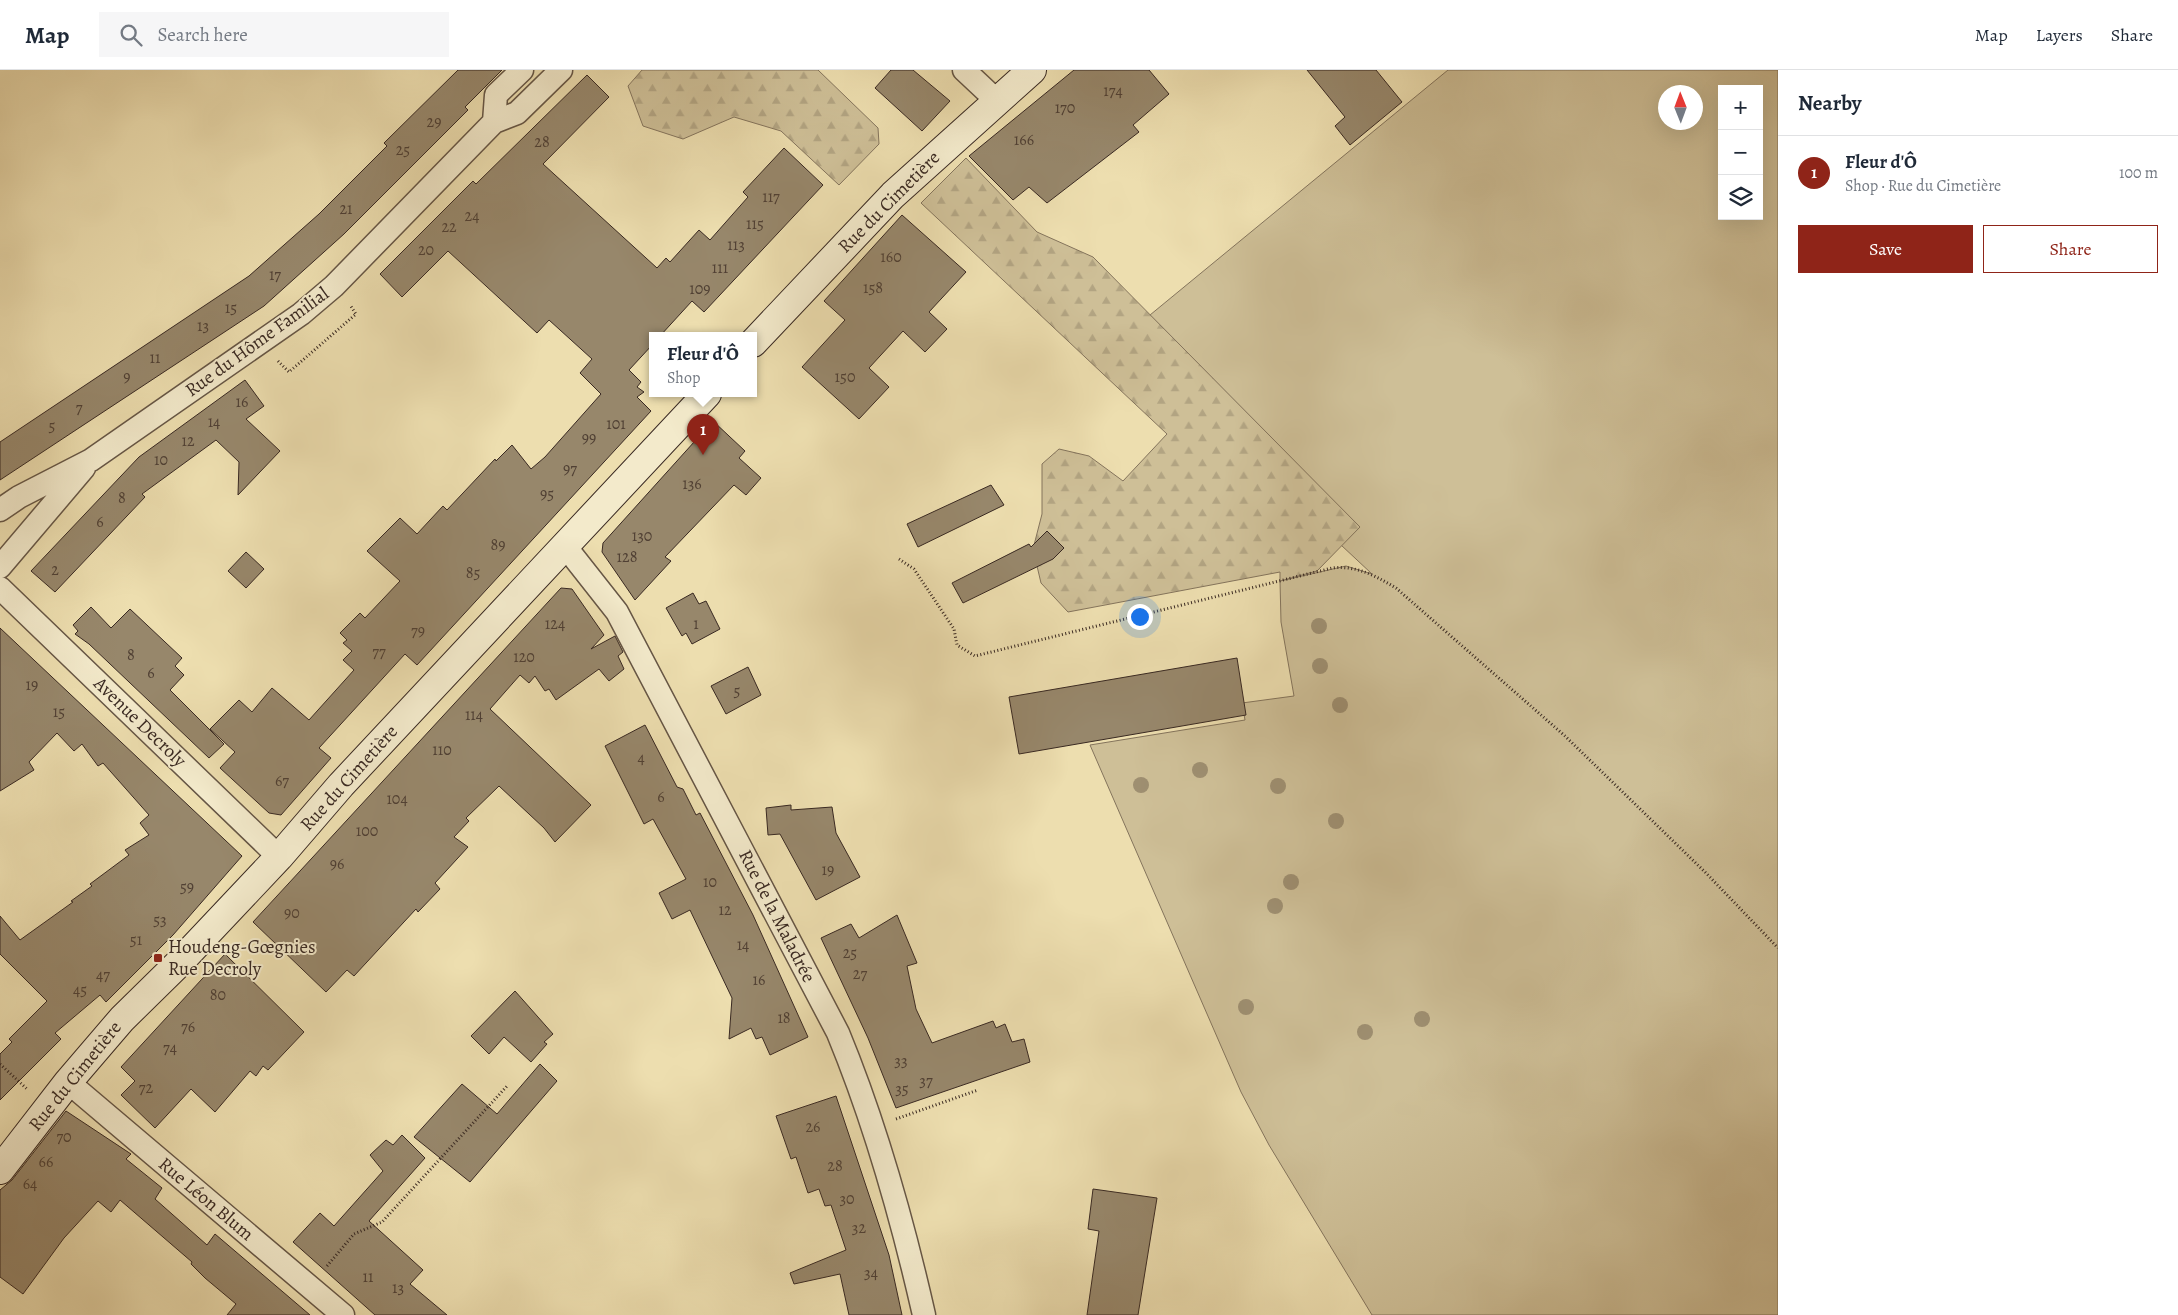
<!DOCTYPE html>
<html lang="en">
<head>
<meta charset="utf-8">
<style>
	body { margin:0; font-family:Alegreya,serif; background:#f6f6f7; color:#1f2937 }
	.controls { position:absolute; right:15px; top:15px; display:grid; overflow:hidden; border-radius:0px; box-shadow:0 5px 20px #0002 }
	.controls button { width:45px; height:45px; display:grid; place-items:center; padding:0; border:0; border-bottom:1px solid #e0e1e3; background:#fff; color:#1f2937; font:25px sans-serif }
	.compass { position:absolute; left:1658px; top:15px; width:45px; height:45px; border-radius:50%; background:#fff; box-shadow:0 5px 20px #0002; rotate:359deg }
	.you { position:absolute; left:1139px; top:546px; width:18px; height:18px; margin:-12px; border:4px solid #fff; border-radius:50%; background:#1a73e8; box-shadow:0 0 0 8px #1a73e833 }
	.badge { display:grid; place-items:center; width:32px; height:32px; border-radius:50%; background:#8f2418; color:#fff; font-size:16px; font-weight:700 }
	.pin { position:absolute; translate:-50% -41px; filter:drop-shadow(0 1px 2px #0008) }
	.pin::after { content:''; position:absolute; top:26px; width:18px; height:15px; background:inherit; clip-path:polygon(0 0,100% 0,50% 100%) }
	.popup { position:absolute; left:649px; top:262px; width:108px; height:65px; box-sizing:border-box; display:grid; place-content:center; border-radius:0px; background:#fff; filter:drop-shadow(0 1px 4px #0005); font-size:16px; white-space:nowrap; color:#747a83 }
	.popup b { font-size:19px; color:#1f2937 }
	.popup::after { content:''; position:absolute; left:50%; top:100%; margin-left:-10px; border:10px solid transparent; border-top-color:#fff }
	.list { margin:0; padding:0; list-style:none }
	h2 { display:flex; justify-content:space-between; align-items:center; height:65px; margin:0; padding:0 20px; font-size:21px }
	h2 small { font-size:16px; font-weight:400; color:#747a83 }
	.list li { display:grid; grid-template-columns:32px 1fr auto; gap:15px; align-items:center; box-sizing:border-box; height:75px; padding:0 20px; border-top:1px solid #e0e1e3 }
	.list b { display:block; font-size:19px; white-space:nowrap }
	.list p { margin:0; font-size:16px; white-space:nowrap; color:#747a83 }
	.list em { font-size:16px; font-style:normal; color:#747a83 }
	.actions { display:flex; gap:10px; padding:15px 20px }
	.actions a { flex:1; padding:11px 0; border:1px solid #8f2418; border-radius:0px; text-align:center; font-size:18px; color:#8f2418 }
	.actions .main { background:#8f2418; color:#fff }
	.icon { flex:none; width:28px; height:28px; fill:none; stroke:currentColor; stroke-width:2; stroke-linecap:round; stroke-linejoin:round }
	.map { position:relative; flex:none; width:1778px; height:1245px; overflow:hidden }
	header { display:flex; align-items:center; gap:30px; box-sizing:border-box; height:70px; padding:0 25px; background:#fff; border-bottom:1px solid #e0e1e3 }
	header strong { font-size:24px }
	nav { display:flex; gap:28px; margin-inline-start:auto; font-size:18px }
	.search { width:350px; height:45px; background:#f6f6f7; display:flex; align-items:center; gap:12px; box-sizing:border-box; padding:0 18px; border-radius:0px; color:#747a83; font-size:19px }
	main { display:flex }
	aside { flex:1; background:#fff }
	.map>svg:first-child { display:block }
	.grass { fill:#cebf97; stroke:#84745c; fill-rule:evenodd }
	.forest { fill:url(#forest-firs); stroke:#84745c }
	.building { fill:#97876b; stroke:#392922 }
	.lines { fill:none; stroke-linecap:round; stroke-linejoin:round }
	.street-casing { stroke:#665645; stroke-width:25 }
	.secondary-casing { stroke:#392922; stroke-width:30 }
	.path { stroke:#392922; stroke-width:3; stroke-dasharray:1 2.5; stroke-linecap:butt }
	.street { stroke:#f3eacb; stroke-width:22 }
	.secondary { stroke:#f3eacb; stroke-width:28 }
	.tree { fill:#9e8f71 }
	.poi-dot { fill:#8f2418; stroke:#f3eacb; stroke-width:2 }
	.labels { text-anchor:middle; dominant-baseline:central; stroke-width:4; stroke-linejoin:round; paint-order:stroke }
	.number-label { font-size:16px; fill:#504034 }
	.street-label { font-size:19px; fill:#392922; stroke:#f3eacb }
	.poi-label { font-size:19px; fill:#392922; stroke:#f3eacb; text-anchor:start }
</style>
</head>
<body>
<header>
<strong>Map</strong>
<div class="search"><svg class="icon" aria-label="search" viewBox="0 0 24 24"><circle cx="10" cy="10" r="6"/><path d="M15 15l6 6"/></svg>Search here</div>
<nav><a>Map</a><a>Layers</a><a>Share</a></nav>
</header>
<main>
<div class="map">
<svg width="1778" height="1245" viewBox="0 0 1778 1245">
	<defs>
		<pattern id="forest-firs" width="22" height="20" patternUnits="userSpaceOnUse" patternTransform="scale(1.25)"><rect width="22" height="20" fill="#cebf97"/><path d="M5 1l3.5 6h-7zM16 11l3.5 6h-7z" fill="#b2a482"/></pattern>
	</defs>
	<rect width="100%" height="100%" fill="#eddeaf"/>
	<filter id="stains"><feTurbulence type="fractalNoise" baseFrequency=".004" numOctaves="4"/><feColorMatrix values="0 0 0 0 .2 0 0 0 0 .09 0 0 0 0 .02 0 0 0 .5 -.17"/></filter>
	<radialGradient id="worn" r=".72"><stop offset=".6" stop-color="#630" stop-opacity="0"/><stop offset="1" stop-color="#630" stop-opacity=".3"/></radialGradient>
	<path class="grass" d="M 1448,0 L 1778,0 L 1778,1245 L 1372,1245 L 1269,1075 L 1241,1022 L 1090,675 L 1245,650 L 1242,633 L 1294,626 L 1281,552 L 1280,511 L 1346,496 L 1372,504 L 1341,475 L 1359,457 L 1150,245 ZM 1722,19 L 1759,19 L 1759,146 L 1722,146 ZM 1666,22 L 1696,22 L 1696,52 L 1666,52 Z"/>
	<path class="forest" d="M 642,0 L 818,0 L 878,58 L 879,74 L 839,115 L 781,61 L 734,47 L 683,69 L 643,56 L 628,16 Z
		M 966,88 L 1037,162 L 1093,187 L 1360,457 L 1317,501 L 1280,511 L 1280,502 L 1068,542 L 1041,513 L 1033,479 L 1042,444 L 1042,394 L 1059,379 L 1089,386 L 1123,411 L 1167,364 L 921,133 Z"/>
	<path class="building" d="M 458,0 L 502,0 L 465,37 L 468,40 L 344,164 L 264,236 L 0,410 L 0,372 L 249,206 L 319,144 L 387,76 L 384,73 Z
		M 891,0 L 913,0 L 950,31 L 922,61 L 875,18 Z
		M 1074,0 L 1149,0 L 1169,24 L 1133,55 L 1139,62 L 1047,133 L 1029,117 L 1013,130 L 969,86 Z
		M 1307,0 L 1376,0 L 1402,32 L 1350,75 L 1335,56 L 1345,47 Z
		M 587,5 L 609,27 L 543,94 L 657,198 L 666,188 L 670,192 L 699,160 L 710,170 L 748,127 L 743,122 L 784,78 L 823,115 L 704,242 L 692,231 L 660,266 L 653,266 L 653,274 L 629,300 L 641,312 L 637,317 L 644,322 L 637,327 L 651,341 L 417,595 L 405,584 L 319,678 L 331,688 L 281,745 L 269,743 L 220,698 L 235,682 L 210,659 L 239,630 L 252,642 L 272,618 L 309,650 L 354,600 L 343,590 L 352,581 L 343,573 L 347,570 L 340,563 L 360,543 L 365,548 L 400,511 L 367,481 L 400,448 L 417,464 L 443,436 L 447,440 L 495,389 L 496,391 L 512,375 L 531,399 L 545,387 L 601,324 L 580,303 L 592,289 L 549,250 L 537,263 L 448,181 L 402,227 L 380,204 L 473,111 L 476,114 Z
		M 902,145 L 966,202 L 929,242 L 947,259 L 925,282 L 903,261 L 869,298 L 889,317 L 859,349 L 802,297 L 845,250 L 824,231 Z
		M 245,310 L 264,336 L 246,349 L 280,381 L 238,425 L 239,392 L 216,370 L 142,424 L 145,427 L 55,522 L 31,501 L 139,387 Z
		M 713,351 L 745,381 L 739,388 L 761,408 L 746,425 L 734,415 L 665,487 L 671,491 L 635,530 L 602,482 L 603,473 Z
		M 991,415 L 1004,435 L 918,477 L 907,454 Z
		M 1047,461 L 1064,478 L 1053,489 L 963,533 L 952,513 L 1029,474 L 1031,477 Z
		M 246,482 L 264,499 L 246,518 L 228,501 Z
		M 561,518 L 572,519 L 604,565 L 591,579 L 615,566 L 623,582 L 618,586 L 624,599 L 609,611 L 599,599 L 556,630 L 549,619 L 545,621 L 535,606 L 529,613 L 520,605 L 490,639 L 591,735 L 555,772 L 544,758 L 499,716 L 466,748 L 469,751 L 454,767 L 468,777 L 435,813 L 440,819 L 418,842 L 416,839 L 354,906 L 347,900 L 326,922 L 253,852 Z
		M 693,523 L 699,534 L 706,531 L 720,559 L 692,574 L 686,563 L 682,566 L 666,538 Z
		M 91,537 L 111,558 L 130,539 L 182,588 L 175,596 L 184,605 L 170,620 L 224,674 L 209,688 L 89,574 L 75,564 L 78,561 L 73,555 Z
		M 0,558 L 242,786 L 173,865 L 106,932 L 100,925 L 55,963 L 61,969 L 0,1030 L 0,984 L 12,972 L 9,969 L 47,931 L 0,884 L 0,846 L 20,870 L 73,832 L 71,831 L 92,816 L 90,814 L 129,785 L 125,780 L 149,765 L 140,753 L 149,745 L 103,693 L 98,696 L 82,674 L 74,681 L 57,663 L 29,692 L 34,700 L 0,721 Z
		M 1237,588 L 1246,645 L 1019,684 L 1009,627 Z
		M 748,597 L 761,625 L 726,644 L 711,616 Z
		M 645,655 L 677,717 L 683,719 L 696,745 L 700,743 L 753,845 L 808,967 L 770,985 L 762,967 L 756,969 L 751,958 L 729,969 L 732,928 L 690,840 L 672,849 L 659,823 L 686,809 L 653,749 L 644,754 L 605,676 Z
		M 791,735 L 791,740 L 832,737 L 836,763 L 860,807 L 816,830 L 780,764 L 768,765 L 766,738 Z
		M 897,845 L 917,893 L 907,896 L 916,939 L 932,973 L 993,951 L 996,958 L 1005,954 L 1012,972 L 1024,969 L 1030,992 L 896,1038 L 868,968 L 821,868 L 851,854 L 859,868 Z
		M 225,884 L 304,962 L 268,1000 L 263,996 L 256,1006 L 250,1001 L 215,1042 L 191,1019 L 155,1058 L 121,1025 L 135,1011 L 121,997 Z
		M 515,921 L 553,964 L 544,972 L 547,974 L 531,992 L 504,967 L 489,984 L 471,966 Z
		M 540,994 L 557,1011 L 470,1112 L 414,1067 L 462,1014 L 497,1044 Z
		M 836,1026 L 889,1185 L 902,1245 L 849,1245 L 840,1204 L 794,1214 L 790,1203 L 846,1180 L 831,1135 L 825,1136 L 819,1119 L 808,1123 L 796,1087 L 791,1089 L 776,1046 Z
		M 66,1041 L 131,1084 L 126,1089 L 162,1118 L 155,1129 L 207,1175 L 215,1164 L 310,1245 L 227,1245 L 236,1234 L 205,1208 L 191,1194 L 192,1192 L 120,1130 L 111,1142 L 98,1131 L 64,1168 L 23,1224 L 0,1207 L 0,1120 L 12,1110 Z
		M 402,1065 L 425,1088 L 369,1151 L 423,1200 L 410,1214 L 447,1245 L 375,1245 L 293,1172 L 320,1143 L 334,1156 L 383,1101 L 370,1085 L 386,1070 L 393,1075 Z
		M 1093,1119 L 1157,1128 L 1138,1245 L 1087,1245 L 1099,1161 L 1088,1159 Z"/>
	<g class="lines">
		<defs>
			<path id="street" d="M 964,0 L 996,30
				M 494,52 L 496,25 L 522,0
				M 0,440 L 19,427 L 91,390 L 301,244 L 334,216 L 494,52 L 517,43 L 561,0
				M 565,476 L 617,542 L 838,963 C 876,1055 902,1148 924,1245
				M 0,497 L 84,398
				M 0,518 L 279,787
				M 68,1012 L 343,1245"/>
			<path id="secondary" d="M 753,273 L 893,125 L 1032,0
				M 0,1100 L 68,1012 L 122,949 L 178,894 L 279,787 L 341,715 L 707,324"/>
		</defs>
		<use href="#street" class="street-casing"/>
		<use href="#secondary" class="secondary-casing"/>
		<path class="path" d="M 278,291 L 289,302 L 356,244 L 350,235
			M 899,489 L 914,499 L 954,559 L 957,575 L 975,586 L 1332,498 C 1356,495 1376,506 1396,518 L 1565,666 L 1705,802 L 1778,878
			M 0,994 L 27,1019
			M 896,1049 L 978,1020
			M 327,1196 L 354,1164 L 382,1152 L 508,1015"/>
		<use href="#street" class="street"/>
		<use href="#secondary" class="secondary"/>
	</g>
	<g class="tree">
		<circle cx="1319" cy="556" r="8"/>
		<circle cx="1320" cy="596" r="8"/>
		<circle cx="1340" cy="635" r="8"/>
		<circle cx="1200" cy="700" r="8"/>
		<circle cx="1141" cy="715" r="8"/>
		<circle cx="1278" cy="716" r="8"/>
		<circle cx="1336" cy="751" r="8"/>
		<circle cx="1291" cy="812" r="8"/>
		<circle cx="1275" cy="836" r="8"/>
		<circle cx="1246" cy="937" r="8"/>
		<circle cx="1422" cy="949" r="8"/>
		<circle cx="1365" cy="962" r="8"/>
	</g>
	<rect class="poi-dot" x="153" y="883" width="10" height="10" rx="2.5"/>
	<g class="labels">
		<g class="number-label">
			<text x="1113" y="21">174</text>
			<text x="1065" y="38">170</text>
			<text x="434" y="52">29</text>
			<text x="1024" y="70">166</text>
			<text x="542" y="72">28</text>
			<text x="403" y="80">25</text>
			<text x="771" y="127">117</text>
			<text x="346" y="139">21</text>
			<text x="472" y="146">24</text>
			<text x="755" y="154">115</text>
			<text x="449" y="157">22</text>
			<text x="736" y="175">113</text>
			<text x="426" y="180">20</text>
			<text x="891" y="187">160</text>
			<text x="720" y="198">111</text>
			<text x="275" y="205">17</text>
			<text x="873" y="218">158</text>
			<text x="700" y="219">109</text>
			<text x="231" y="238">15</text>
			<text x="203" y="256">13</text>
			<text x="155" y="288">11</text>
			<text x="127" y="307">9</text>
			<text x="845" y="307">150</text>
			<text x="242" y="332">16</text>
			<text x="79" y="338">7</text>
			<text x="214" y="352">14</text>
			<text x="616" y="354">101</text>
			<text x="52" y="356">5</text>
			<text x="589" y="368">99</text>
			<text x="188" y="371">12</text>
			<text x="161" y="390">10</text>
			<text x="570" y="399">97</text>
			<text x="692" y="414">136</text>
			<text x="547" y="424">95</text>
			<text x="122" y="428">8</text>
			<text x="100" y="452">6</text>
			<text x="642" y="466">130</text>
			<text x="498" y="475">89</text>
			<text x="627" y="487">128</text>
			<text x="55" y="500">2</text>
			<text x="473" y="503">85</text>
			<text x="555" y="554">124</text>
			<text x="696" y="554">1</text>
			<text x="418" y="561">79</text>
			<text x="379" y="582">77</text>
			<text x="131" y="585">8</text>
			<text x="524" y="587">120</text>
			<text x="151" y="603">6</text>
			<text x="32" y="615">19</text>
			<text x="737" y="621">5</text>
			<text x="59" y="642">15</text>
			<text x="474" y="645">114</text>
			<text x="442" y="680">110</text>
			<text x="641" y="688">4</text>
			<text x="282" y="711">67</text>
			<text x="661" y="727">6</text>
			<text x="397" y="729">104</text>
			<text x="367" y="761">100</text>
			<text x="337" y="794">96</text>
			<text x="828" y="800">19</text>
			<text x="710" y="812">10</text>
			<text x="187" y="817">59</text>
			<text x="725" y="840">12</text>
			<text x="292" y="843">90</text>
			<text x="160" y="850">53</text>
			<text x="136" y="870">51</text>
			<text x="743" y="875">14</text>
			<text x="850" y="883">25</text>
			<text x="860" y="904">27</text>
			<text x="103" y="905">47</text>
			<text x="759" y="910">16</text>
			<text x="80" y="920">45</text>
			<text x="218" y="925">80</text>
			<text x="784" y="948">18</text>
			<text x="188" y="957">76</text>
			<text x="170" y="978">74</text>
			<text x="901" y="991">33</text>
			<text x="926" y="1011">37</text>
			<text x="146" y="1018">72</text>
			<text x="902" y="1019">35</text>
			<text x="813" y="1057">26</text>
			<text x="64" y="1067">70</text>
			<text x="46" y="1092">66</text>
			<text x="835" y="1096">28</text>
			<text x="30" y="1114">64</text>
			<text x="847" y="1129">30</text>
			<text x="859" y="1158">32</text>
			<text x="871" y="1203">34</text>
			<text x="368" y="1207">11</text>
			<text x="398" y="1218">13</text>
		</g>
		<g class="street-label">
			<text transform="translate(889 132) rotate(-45)">Rue du Cimetière</text>
			<text transform="translate(257 272) rotate(-36)">Rue du Hôme Familial</text>
			<text transform="translate(140 652) rotate(44)">Avenue Decroly</text>
			<text transform="translate(349 708) rotate(-48)">Rue du Cimetière</text>
			<text transform="translate(777 846) rotate(63)">Rue de la Maladrée</text>
			<text transform="translate(75 1006) rotate(-51)">Rue du Cimetière</text>
			<text transform="translate(206 1129) rotate(40)">Rue Léon Blum</text>
		</g>
		<g class="poi-label">
			<text x="168" y="877">Houdeng-Gœgnies<tspan x="168" dy="22">Rue Decroly</tspan></text>
		</g>
	</g>
	<rect width="100%" height="100%" filter="url(#stains)"/>
	<rect width="100%" height="100%" fill="url(#worn)"/>
</svg>
<div class="controls">
<button>+</button>
<button>−</button>
<button><svg class="icon" aria-label="layers" viewBox="0 0 24 24"><path d="M12 4l9 5-9 5-9-5zM3 14l9 5 9-5"/></svg></button>
</div>
<svg class="compass" viewBox="-18 -18 36 36"><path d="M0-13l5 13h-10z" fill="#e53935"/><path d="M0 13l5-13h-10z" fill="#747a83"/></svg>
<div class="you"></div>
<div class="pin badge" style="left:703px;top:385px">1</div>
<div class="popup"><b>Fleur d'Ô</b>Shop</div>
</div>
<aside>
<h2>Nearby<small></small></h2>
<ul class="list">
<li><span class="badge">1</span><div><b>Fleur d'Ô</b><p>Shop · Rue du Cimetière</p></div><em>100 m</em></li>
</ul>
<div class="actions"><a class="main">Save</a><a>Share</a></div>
</aside>
</main>
</body>
</html>
